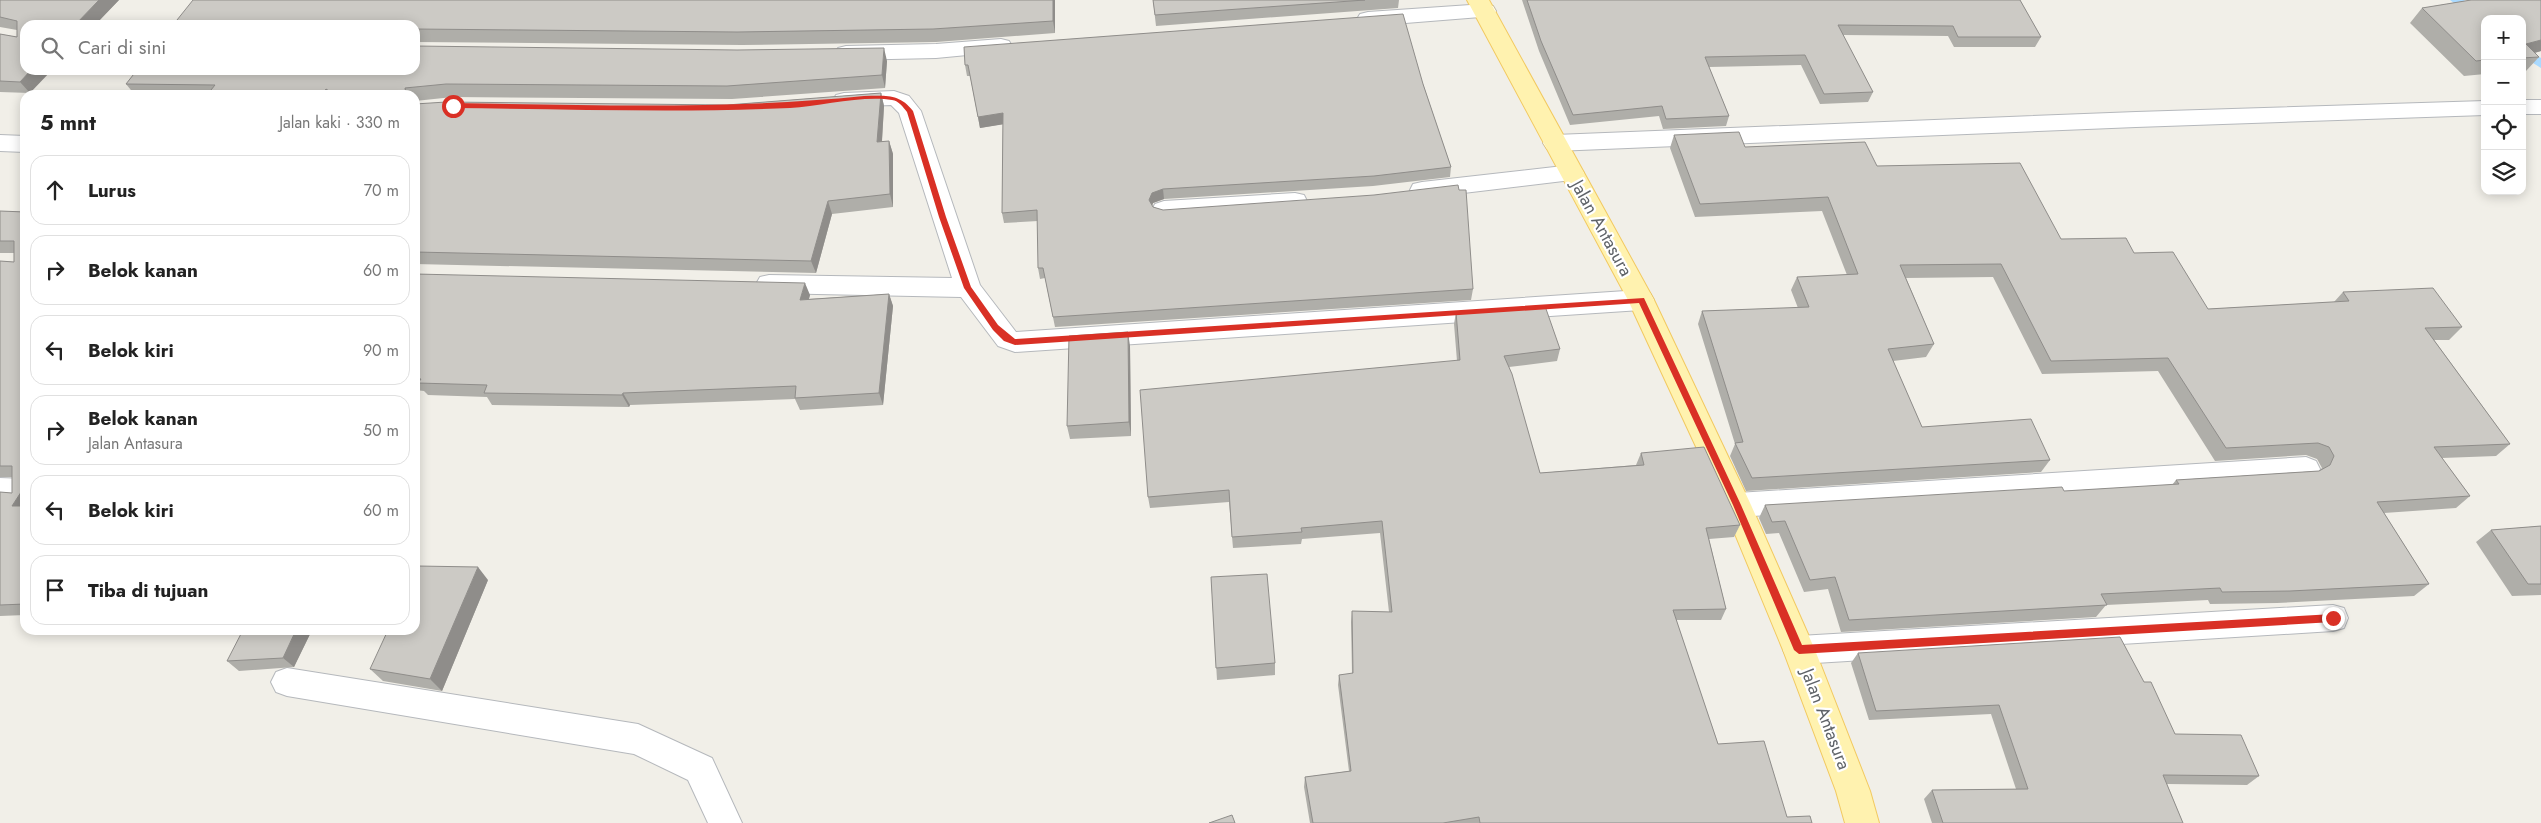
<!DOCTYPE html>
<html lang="id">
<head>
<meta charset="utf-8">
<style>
	body { margin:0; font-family:Jost,sans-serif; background:#f6f6f6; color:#222 }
	.controls { position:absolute; right:15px; top:15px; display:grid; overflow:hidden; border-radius:10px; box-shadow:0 2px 12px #0003 }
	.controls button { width:45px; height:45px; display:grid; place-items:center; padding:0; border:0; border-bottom:1px solid #e0e0e0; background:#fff; color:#222; font:25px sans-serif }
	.stop { position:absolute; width:15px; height:15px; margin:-11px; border:4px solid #d93025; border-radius:50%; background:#fff }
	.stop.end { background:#d93025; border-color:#fff; box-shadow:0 1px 5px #0008 }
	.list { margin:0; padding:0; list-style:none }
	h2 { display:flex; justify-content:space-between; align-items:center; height:65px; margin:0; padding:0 20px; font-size:21px }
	h2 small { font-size:16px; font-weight:400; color:#767676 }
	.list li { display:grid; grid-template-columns:32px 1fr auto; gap:15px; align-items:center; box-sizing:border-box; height:70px; margin:0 10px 10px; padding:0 10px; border:1px solid #e0e0e0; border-radius:15px }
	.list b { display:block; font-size:19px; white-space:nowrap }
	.list p { margin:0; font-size:16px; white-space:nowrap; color:#767676 }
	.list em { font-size:16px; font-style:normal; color:#767676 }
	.icon { flex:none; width:28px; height:28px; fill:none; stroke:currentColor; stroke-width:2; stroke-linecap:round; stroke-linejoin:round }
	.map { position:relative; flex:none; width:2541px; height:823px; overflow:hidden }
	.search { position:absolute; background:#fff; box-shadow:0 2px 12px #0003; left:20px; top:20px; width:400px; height:55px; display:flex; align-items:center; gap:12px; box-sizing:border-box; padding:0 18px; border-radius:15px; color:#767676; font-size:19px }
	.panel { position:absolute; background:#fff; box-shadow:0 2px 12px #0003; left:20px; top:90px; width:400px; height:545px; border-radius:15px }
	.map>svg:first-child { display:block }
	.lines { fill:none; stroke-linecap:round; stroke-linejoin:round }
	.stream { fill:#aadaff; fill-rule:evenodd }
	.minor-casing { stroke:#b5b8bc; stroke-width:2 }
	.major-casing { stroke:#f2c960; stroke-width:2 }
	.minor { fill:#fff; fill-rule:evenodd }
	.major { fill:#fff2af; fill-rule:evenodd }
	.wall { fill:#afaea9 }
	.shaded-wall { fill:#8f8d8a }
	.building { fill:#cccac5; stroke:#8f8d8a }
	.route { fill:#d93025 }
	.labels { text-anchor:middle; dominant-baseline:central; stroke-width:4.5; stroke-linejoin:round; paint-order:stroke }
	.street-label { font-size:18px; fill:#5f6368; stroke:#fff }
</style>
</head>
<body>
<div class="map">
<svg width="2541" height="823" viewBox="0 0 2541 823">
	<rect width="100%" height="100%" fill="#f1efe8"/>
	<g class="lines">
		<path class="stream" d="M 2450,0 L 2464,0 L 2489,19 L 2485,19 L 2485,25 L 2481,24 Z
			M 2522,46 L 2541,58 L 2541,68 L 2522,56 Z"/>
		<defs>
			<path id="minor" d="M 1485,4 L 1493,6 L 1496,11 L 1493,16 L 1368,26 L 1360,24 L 1357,19 L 1360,14 L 1368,12 Z
				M 1001,39 L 1009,41 L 1012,46 L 1009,51 L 936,58 L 846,60 L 838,58 L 835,53 L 838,48 L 846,46 L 936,44 Z
				M 894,91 L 909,96 L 921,111 L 980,285 L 1016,332 L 1641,290 L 1650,293 L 1654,300 L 1650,307 L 1641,310 L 1015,352 L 998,346 L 961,297 L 769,293 L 760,291 L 756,284 L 760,277 L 769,275 L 952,278 L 899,113 L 891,105 L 844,107 L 836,105 L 833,100 L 836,95 L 844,93 Z
				M 2522,100 L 2541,100 L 2541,114 L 2522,114 Z
				M 2485,101 L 2485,115 L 2136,127 L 1555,151 L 1547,149 L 1543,143 L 1547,137 L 1555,135 L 2136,112 Z
				M 0,135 L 25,136 L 25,152 L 0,151 Z
				M 1572,165 L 1580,167 L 1584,173 L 1580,179 L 1422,198 L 1413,196 L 1410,190 L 1413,184 L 1422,182 Z
				M 1295,193 L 1304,195 L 1307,201 L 1304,207 L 1164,219 L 1155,216 L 1152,210 L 1155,204 L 1164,201 Z
				M 2306,457 L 2316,461 L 2320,469 L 2316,477 L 2306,481 L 1737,517 L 1727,513 L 1723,505 L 1727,497 L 1737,493 Z
				M 0,478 L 25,479 L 25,503 L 0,502 Z
				M 2333,605 L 2344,608 L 2348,618 L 2344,628 L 2333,631 L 1799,664 L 1788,660 L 1783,650 L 1788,640 L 1799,636 Z
				M 287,668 L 638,724 L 712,758 L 742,823 L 708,823 L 688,780 L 634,754 L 287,696 L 276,692 L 271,682 L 276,672 Z"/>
			<path id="major" d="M 1467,0 L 1489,0 L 1654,300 L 1751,505 L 1815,650 L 1870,791 L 1879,823 L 1845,823 L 1836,791 L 1783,650 L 1723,505 L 1628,300 Z"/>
		</defs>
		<use href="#minor" class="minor-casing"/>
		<use href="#major" class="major-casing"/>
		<use href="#minor" class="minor"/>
		<use href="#major" class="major"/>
	</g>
	<path class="wall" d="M 0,0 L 119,0 L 95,25 L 25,25 L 30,93 L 0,92 L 0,34 L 17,37 L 17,30 L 0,27 Z
		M 1055,0 L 1055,33 L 936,42 L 742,45 L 415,42 L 415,25 Z
		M 1153,0 L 1399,0 L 1398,8 L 1156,26 Z
		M 1522,0 L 2020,0 L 2041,37 L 2035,47 L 1954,47 L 1948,36 L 1843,35 L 1873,92 L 1868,102 L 1820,104 L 1801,65 L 1709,67 L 1729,116 L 1726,126 L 1663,129 L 1659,116 L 1570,125 L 1539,51 Z
		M 2471,0 L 2541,0 L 2541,51 L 2535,53 L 2539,57 L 2526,71 L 2522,72 L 2522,19 L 2485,19 L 2485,74 L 2464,76 L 2410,23 L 2422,8 Z
		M 964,47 L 1423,84 L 1451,167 L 1450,177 L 1373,186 L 1164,199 L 1153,203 L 1152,206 L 1153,207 L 1163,210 L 1473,289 L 1471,300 L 1055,327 L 1045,278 L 1040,279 L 1038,268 L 1038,221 L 1004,223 L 1002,213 L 1003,124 L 980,128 L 970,76 L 967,76 L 965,65 Z
		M 887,61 L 885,88 L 732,99 L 453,97 L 415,101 L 415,95 L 135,95 L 126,84 Z
		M 881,93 L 884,106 L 882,142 L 889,141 L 893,154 L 893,207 L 832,214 L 816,273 L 415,264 L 415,104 L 727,105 Z
		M 1674,135 L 1745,147 L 1877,166 L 2061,239 L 2134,253 L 2208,309 L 2334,302 L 2343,292 L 2462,327 L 2449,340 L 2434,340 L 2510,444 L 2496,456 L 2442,458 L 2470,496 L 2456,508 L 2384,513 L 2429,584 L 2414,596 L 2277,603 L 2210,604 L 2208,600 L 2106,605 L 2096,617 L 1841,632 L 1828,589 L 1804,592 L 1779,533 L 1766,534 L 1759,518 L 1765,505 L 2064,491 L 2172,485 L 2176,480 L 2319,471 L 2322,468 L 2317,459 L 2306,455 L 2215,461 L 2158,371 L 2042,374 L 1993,277 L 1906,278 L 1934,344 L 1926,357 L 1893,361 L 1922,427 L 2050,460 L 2041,472 L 1746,491 L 1730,456 L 1735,444 L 1698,324 L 1702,311 L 1798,308 L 1791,290 L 1797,277 L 1847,275 L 1822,211 L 1695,217 L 1670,148 Z
		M 0,211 L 25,212 L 25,615 L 0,616 L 0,492 L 12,493 L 12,477 L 0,477 L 0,261 L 14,262 L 14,253 L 0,253 Z
		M 415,274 L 810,295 L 809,299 L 889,294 L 893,306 L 883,405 L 800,410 L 795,399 L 630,405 L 629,407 L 492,405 L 487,397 L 428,395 L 424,391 L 415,390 Z
		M 1456,312 L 1560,349 L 1557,361 L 1509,367 L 1540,473 L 1636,465 L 1641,453 L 1740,525 L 1734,537 L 1709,539 L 1726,609 L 1721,620 L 1676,620 L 1718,744 L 1787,817 L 1812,823 L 1310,823 L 1304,787 L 1305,777 L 1349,771 L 1338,685 L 1339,675 L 1352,674 L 1351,622 L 1352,611 L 1389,612 L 1380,533 L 1302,539 L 1301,544 L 1233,548 L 1229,502 L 1150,508 L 1148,497 L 1457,361 L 1454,324 Z
		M 1130,346 L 1131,436 L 1070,439 L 1067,426 Z
		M 2541,526 L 2541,595 L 2512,596 L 2476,542 L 2491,530 Z
		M 1211,577 L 1275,663 L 1275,675 L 1217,680 Z
		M 488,580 L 442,691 L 383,681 L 370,669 Z
		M 312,630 L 294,667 L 239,671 L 227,661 Z
		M 1858,653 L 2144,682 L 2175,734 L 2259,776 L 2247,785 L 2167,784 L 2183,823 L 1932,823 L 1924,799 L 1932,790 L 2016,789 L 1991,714 L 1869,720 L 1851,663 Z"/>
	<path class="shaded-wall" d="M 99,0 L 119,0 L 95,25 L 75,25 Z
		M 1053,0 L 1055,0 L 1055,33 L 1053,21 Z
		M 2541,40 L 2541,51 L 2522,56 L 2526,44 Z
		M 884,48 L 887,61 L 885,88 L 882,75 Z
		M 31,70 L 52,70 L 30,93 L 20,82 Z
		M 405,88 L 409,95 L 406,95 Z
		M 326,89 L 330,95 L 322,95 Z
		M 881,93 L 884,106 L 881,155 L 877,142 Z
		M 1003,113 L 1005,124 L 980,128 L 978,117 Z
		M 889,141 L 893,154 L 893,207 L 890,194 Z
		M 1163,189 L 1164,199 L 1153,203 L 1150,211 L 1149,200 L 1152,193 Z
		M 828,201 L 832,214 L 816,273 L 811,261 Z
		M 805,283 L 810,295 L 805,312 L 800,300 Z
		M 889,294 L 893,306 L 883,405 L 879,393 Z
		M 1128,332 L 1130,346 L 1131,436 L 1129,422 Z
		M 623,393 L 630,405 L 629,407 L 622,395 Z
		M 25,486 L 25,517 L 12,506 Z
		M 478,567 L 488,580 L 442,691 L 430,679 Z
		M 296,630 L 312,630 L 294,667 L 283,658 Z"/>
	<path class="building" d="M 0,0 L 99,0 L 75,25 L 25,25 L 25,70 L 31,70 L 20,82 L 0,81 L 0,34 L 17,37 L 17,21 L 0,17 Z
		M 193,0 L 1053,0 L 1053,21 L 933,29 L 737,32 L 415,29 L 415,25 L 173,25 Z
		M 1153,0 L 1365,0 L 1155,15 Z
		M 1527,0 L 2020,0 L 2041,37 L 1958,37 L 1953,26 L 1838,25 L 1873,92 L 1824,94 L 1805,55 L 1705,57 L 1729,116 L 1666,119 L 1662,106 L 1573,115 L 1541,41 Z
		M 2471,0 L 2541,0 L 2541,40 L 2526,44 L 2539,57 L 2522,58 L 2522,19 L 2485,19 L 2485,60 L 2476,61 L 2422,8 Z
		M 1403,14 L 1423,84 L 1451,167 L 1374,176 L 1163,189 L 1152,193 L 1149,200 L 1153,207 L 1163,210 L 1374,195 L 1458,185 L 1459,190 L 1466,190 L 1473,289 L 1053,317 L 1043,268 L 1038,268 L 1037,210 L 1002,213 L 1003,113 L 978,117 L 968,65 L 965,65 L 964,47 Z
		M 415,46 L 737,50 L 884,48 L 882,75 L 727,86 L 446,84 L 405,88 L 406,95 L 335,95 L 326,89 L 322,95 L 207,95 L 215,85 L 126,84 L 137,70 L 415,70 Z
		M 881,93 L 877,142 L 889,141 L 890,194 L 828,201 L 811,261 L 415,252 L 415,104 L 446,102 L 727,105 Z
		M 1739,132 L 1745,147 L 1865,142 L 1877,166 L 2020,163 L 2061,239 L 2126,238 L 2134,253 L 2173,252 L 2208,309 L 2349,301 L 2343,292 L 2433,288 L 2462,327 L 2425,328 L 2510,444 L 2434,447 L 2470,496 L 2377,502 L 2429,584 L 2290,591 L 2222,592 L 2220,588 L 2101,594 L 2107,605 L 1849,620 L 1835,577 L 1810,580 L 1785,521 L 1772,522 L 1765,505 L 2062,487 L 2064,491 L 2179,484 L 2176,480 L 2319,471 L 2330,465 L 2334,456 L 2329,447 L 2318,443 L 2226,448 L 2168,358 L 2051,361 L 2001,264 L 1900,265 L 1934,344 L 1888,349 L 1922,427 L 2031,419 L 2050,460 L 1752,478 L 1735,443 L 1743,442 L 1702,311 L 1809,307 L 1797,277 L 1858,274 L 1828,197 L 1700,204 L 1674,135 Z
		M 0,211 L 25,212 L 25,486 L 12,506 L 25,506 L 25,604 L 0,605 L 0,492 L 12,493 L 12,466 L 0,466 L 0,261 L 14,262 L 14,241 L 0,241 Z
		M 415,274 L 805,283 L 800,300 L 889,294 L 879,393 L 795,398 L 796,386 L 623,393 L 622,395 L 484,393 L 487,385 L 418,383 L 421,379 L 415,378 Z
		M 1545,306 L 1560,349 L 1504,356 L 1512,374 L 1540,473 L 1644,465 L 1641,453 L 1704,447 L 1740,525 L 1706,528 L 1726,609 L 1673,610 L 1718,744 L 1764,741 L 1787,817 L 1810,816 L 1812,823 L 1480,823 L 1479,817 L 1443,823 L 1313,823 L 1305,777 L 1351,771 L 1339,675 L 1353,673 L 1352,611 L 1392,612 L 1382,521 L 1301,528 L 1302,532 L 1232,537 L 1229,490 L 1148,497 L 1140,390 L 1460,360 L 1456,312 Z
		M 1128,332 L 1129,422 L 1067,426 L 1069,336 Z
		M 2541,526 L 2541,584 L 2528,584 L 2491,530 Z
		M 417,566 L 478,567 L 430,679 L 370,669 L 388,630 L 415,630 L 415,571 Z
		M 1267,574 L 1275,663 L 1216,668 L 1211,577 Z
		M 243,630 L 296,630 L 283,658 L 227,661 Z
		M 2120,637 L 2144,682 L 2151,682 L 2175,734 L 2241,735 L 2259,776 L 2163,775 L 2183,823 L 1943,823 L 1932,790 L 2028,789 L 1999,705 L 1876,711 L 1858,653 Z
		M 1232,815 L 1235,823 L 1209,823 Z"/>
	<path class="route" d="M 864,96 C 885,96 899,93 913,111 L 946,217 L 971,287 L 998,325 L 1015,339 L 1644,298 L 1741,505 L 1802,645 L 2333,614 L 2338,618 L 2333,622 L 1799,654 L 1794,650 L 1733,505 L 1639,303 L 1015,345 L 1004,341 L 993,330 L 964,288 L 939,217 L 907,112 C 903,107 899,101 892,100 C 864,95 820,106 790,108 C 678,113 565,109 453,108 L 449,106 L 453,103 C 590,105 727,110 864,96 Z"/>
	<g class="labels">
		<g class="street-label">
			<text transform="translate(1602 228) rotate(61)">Jalan Antasura</text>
			<text transform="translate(1826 719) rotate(69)">Jalan Antasura</text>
		</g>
	</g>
</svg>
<div class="controls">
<button>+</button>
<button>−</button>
<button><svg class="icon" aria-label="locate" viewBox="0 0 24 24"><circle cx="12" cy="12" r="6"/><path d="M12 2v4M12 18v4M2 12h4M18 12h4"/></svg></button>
<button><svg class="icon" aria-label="layers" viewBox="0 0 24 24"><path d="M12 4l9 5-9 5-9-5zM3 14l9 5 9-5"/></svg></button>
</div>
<div class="stop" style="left:453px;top:106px"></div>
<div class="stop end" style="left:2333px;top:618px"></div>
<div class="search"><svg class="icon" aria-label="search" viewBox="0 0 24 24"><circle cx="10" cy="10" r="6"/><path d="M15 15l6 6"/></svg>Cari di sini</div>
<section class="panel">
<h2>5 mnt<small>Jalan kaki · 330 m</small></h2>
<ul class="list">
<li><svg class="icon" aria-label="ahead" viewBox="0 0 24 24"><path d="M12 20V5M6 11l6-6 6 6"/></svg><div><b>Lurus</b></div><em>70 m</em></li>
<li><svg class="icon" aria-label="right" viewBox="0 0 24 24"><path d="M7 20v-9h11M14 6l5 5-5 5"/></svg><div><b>Belok kanan</b></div><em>60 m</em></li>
<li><svg class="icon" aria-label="left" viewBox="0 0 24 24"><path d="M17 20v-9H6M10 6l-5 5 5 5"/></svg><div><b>Belok kiri</b></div><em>90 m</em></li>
<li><svg class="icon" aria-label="right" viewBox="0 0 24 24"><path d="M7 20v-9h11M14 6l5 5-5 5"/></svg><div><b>Belok kanan</b><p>Jalan Antasura</p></div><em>50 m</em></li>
<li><svg class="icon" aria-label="left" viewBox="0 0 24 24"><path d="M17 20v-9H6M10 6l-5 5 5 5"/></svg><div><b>Belok kiri</b></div><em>60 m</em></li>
<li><svg class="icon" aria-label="arrive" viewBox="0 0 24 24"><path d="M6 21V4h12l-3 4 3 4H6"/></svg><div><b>Tiba di tujuan</b></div></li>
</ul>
</section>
</div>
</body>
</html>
